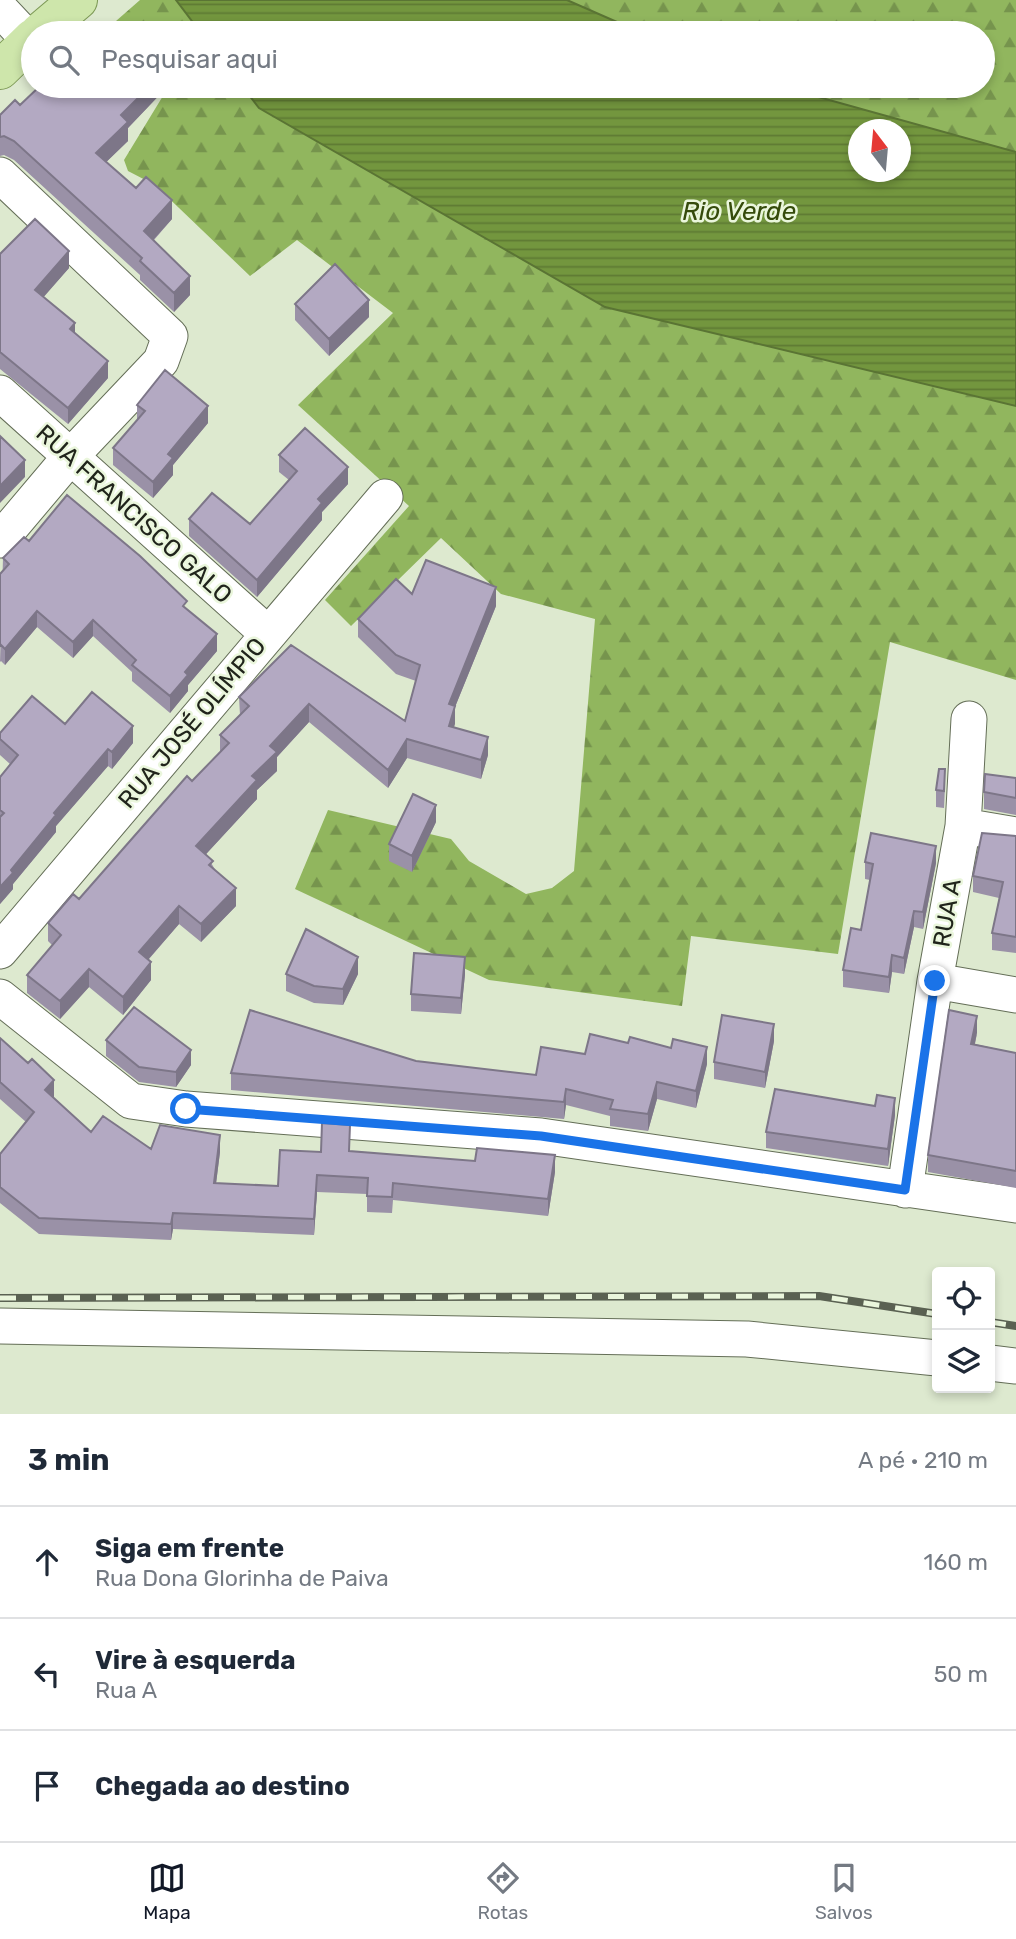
<!DOCTYPE html>
<html lang="pt">
<head>
<meta charset="utf-8">
<style>
	body { margin:0; font-family:Rubik,sans-serif; background:#f2f2f3; color:#1f2937 }
	.controls { position:absolute; right:21px; bottom:21px; display:grid; overflow:hidden; border-radius:7px; box-shadow:0 4px 10px #0003 }
	.controls button { width:63px; height:63px; display:grid; place-items:center; padding:0; border:0; border-bottom:2px solid #e0e1e3; background:#fff; color:#1f2937; font:35px sans-serif }
	.compass { position:absolute; left:848px; top:119px; width:63px; height:63px; border-radius:50%; background:#fff; box-shadow:0 4px 10px #0003; rotate:344deg }
	.stop { position:absolute; width:21px; height:21px; margin:-16px; border:5px solid #1a73e8; border-radius:50%; background:#fff }
	.stop.end { background:#1a73e8; border-color:#fff; box-shadow:0 2px 7px #0008 }
	.list { margin:0; padding:0; list-style:none }
	h2 { display:flex; justify-content:space-between; align-items:center; height:91px; margin:0; padding:0 28px; font-size:30px }
	h2 small { font-size:23px; font-weight:400; color:#747a83 }
	.list li { display:grid; grid-template-columns:46px 1fr auto; gap:21px; align-items:center; box-sizing:border-box; height:112px; padding:0 28px; border-top:2px solid #e0e1e3 }
	.list b { display:block; font-size:26px; white-space:nowrap }
	.list p { margin:0; font-size:23px; white-space:nowrap; color:#747a83 }
	.list em { font-size:23px; font-style:normal; color:#747a83 }
	.icon { flex:none; width:38px; height:38px; fill:none; stroke:currentColor; stroke-width:2; stroke-linecap:round; stroke-linejoin:round }
	.map { position:relative; flex:none; width:1016px; height:1414px; overflow:hidden }
	.search { position:absolute; background:#fff; box-shadow:0 4px 10px #0003; left:21px; right:21px; top:21px; height:77px; display:flex; align-items:center; gap:18px; box-sizing:border-box; padding:0 24px; border-radius:38px; color:#747a83; font-size:26px }
	.sheet { height:427px; background:#fff }
	nav { display:flex; justify-content:space-around; align-items:center; box-sizing:border-box; height:98px; border-top:2px solid #e0e1e3; background:#fff; font-size:19px; color:#747a83 }
	nav a { display:grid; justify-items:center; gap:4px }
	nav .on { color:#111827 }
	.map>svg:first-child { display:block }
	.forest { fill:url(#forest-firs) }
	.water { fill:url(#water-rules); stroke:#5a7434; stroke-width:2; fill-rule:evenodd }
	.lines { fill:none; stroke-linecap:round; stroke-linejoin:round }
	.minor-casing { stroke:#646e57; stroke-width:37 }
	.major-casing { stroke:#7c9854; stroke-width:40 }
	.minor { stroke:#fff; stroke-width:35 }
	.major { stroke:#cee6ab; stroke-width:38 }
	.rail-casing { stroke:#5a6152; stroke-width:8 }
	.rail { stroke:#eaf6dc; stroke-width:5; stroke-dasharray:16; stroke-linecap:butt }
	.wall { fill:#9a91a7 }
	.shaded-wall { fill:#7d7688 }
	.building { fill:#b3a9c2; stroke:#7d7688; stroke-width:2 }
	.route { stroke:#1a73e8; stroke-width:9 }
	.labels { text-anchor:middle; dominant-baseline:central; stroke-width:5; stroke-linejoin:round; paint-order:stroke }
	.street-label { font-size:24px; fill:#20241b; stroke:#eaf6dc }
	.water-label { font-size:26px; font-style:italic; fill:#354b0b; stroke:#eaf6dc }
</style>
</head>
<body>
<div class="map">
<svg width="1016" height="1414" viewBox="0 0 1016 1414">
	<defs>
		<pattern id="forest-firs" width="22" height="20" patternUnits="userSpaceOnUse" patternTransform="scale(1.75)"><rect width="22" height="20" fill="#91b65e"/><path d="M5 1l3.5 6h-7zM16 11l3.5 6h-7z" fill="#76944d"/></pattern>
		<pattern id="water-rules" width="6" height="5" patternUnits="userSpaceOnUse" patternTransform="scale(1.75)"><rect width="6" height="5" fill="#73963e"/><path d="M0 2.5h6" fill="none" stroke="#5e7a33"/></pattern>
	</defs>
	<rect width="100%" height="100%" fill="#dde9cf"/>
	<path class="forest" d="M 140,0 L 176,0 L 201,33 L 127,33 L 116,21 Z
		M 567,0 L 1016,0 L 1016,152 L 779,86 L 983,86 L 983,33 L 642,33 Z
		M 169,86 L 242,86 L 259,108 L 605,307 L 1016,406 L 1016,680 L 890,642 L 838,954 L 691,936 L 682,1006 L 489,980 L 295,889 L 328,810 L 451,839 L 469,861 L 526,894 L 552,888 L 574,871 L 595,619 L 501,594 L 441,538 L 351,626 L 325,600 L 409,506 L 298,405 L 393,313 L 297,240 L 250,276 L 155,185 L 128,171 L 124,160 Z"/>
	<path class="water" d="M 176,0 L 567,0 L 642,33 L 201,33 Z
		M 242,86 L 779,86 L 1016,152 L 1016,406 L 605,307 L 259,108 ZM 858,130 L 900,130 L 900,172 L 858,172 Z"/>
	<g class="lines">
		<defs>
			<path id="minor" d="M 0,9 L 30,41
				M 0,175 L 170,336 L 161,361 L 70,457 L 0,540
				M 0,393 L 268,634
				M 963,826 L 1016,835
				M 0,951 L 385,497
				M 935,981 L 1016,995
				M 0,997 L 131,1101 L 186,1109 L 541,1136 L 1016,1205
				M 905,1190 L 935,981 L 963,826 L 969,719
				M 0,1326 L 747,1339 L 937,1358
				M 990,1363 L 1016,1366"/>
			<path id="major" d="M 39,33 L 78,0
				M 0,70 L 33,38"/>
		</defs>
		<use href="#minor" class="minor-casing"/>
		<use href="#major" class="major-casing"/>
		<use href="#minor" class="minor"/>
		<use href="#major" class="major"/>
		<defs>
			<path id="rail" d="M 0,1298 L 819,1296 L 937,1314
				M 990,1322 L 1016,1326"/>
		</defs>
		<use href="#rail" class="rail-casing"/>
		<use href="#rail" class="rail"/>
	</g>
	<path class="wall" d="M 102,86 L 168,86 L 128,128 L 128,141 L 106,162 L 172,219 L 154,240 L 190,295 L 174,312 L 140,280 L 140,275 L 14,160 L 4,155 L 0,156 L 0,115 L 20,105 L 98,91 Z
		M 0,254 L 69,268 L 43,297 L 75,334 L 108,378 L 68,424 L 0,369 Z
		M 295,304 L 369,317 L 329,356 L 295,320 Z
		M 137,405 L 208,423 L 173,465 L 173,475 L 153,498 L 113,465 L 113,448 L 137,421 Z
		M 279,455 L 348,484 L 322,512 L 322,520 L 257,597 L 189,536 L 189,519 L 250,524 L 289,480 L 279,472 Z
		M 29,541 L 187,609 L 217,651 L 188,685 L 188,691 L 170,713 L 132,681 L 132,672 L 93,636 L 73,658 L 37,627 L 5,665 L 1,661 L 0,662 L 3,558 Z
		M 412,594 L 496,606 L 455,707 L 454,727 L 488,755 L 481,779 L 407,758 L 388,788 L 309,722 L 277,757 L 277,771 L 257,790 L 257,799 L 206,854 L 236,906 L 201,942 L 179,924 L 149,959 L 151,980 L 123,1015 L 89,987 L 60,1019 L 27,993 L 27,975 L 52,945 L 48,941 L 48,923 L 79,899 L 220,752 L 220,735 L 240,715 L 239,697 L 291,645 L 405,721 L 416,681 L 396,674 L 358,637 L 358,619 Z
		M 65,724 L 133,743 L 112,769 L 108,766 L 56,826 L 56,832 L 13,884 L 13,889 L 0,904 L 0,777 L 10,764 L 0,755 L 0,733 Z
		M 1016,778 L 1016,815 L 984,809 L 984,792 Z
		M 945,786 L 944,808 L 936,807 L 936,790 Z
		M 436,822 L 412,872 L 389,861 L 389,844 Z
		M 1016,836 L 1016,953 L 992,950 L 992,933 L 999,898 L 973,892 L 973,876 Z
		M 865,862 L 936,863 L 923,929 L 914,927 L 904,974 L 892,972 L 889,993 L 843,987 L 843,970 L 861,930 L 870,880 L 865,879 Z
		M 286,974 L 358,974 L 343,1005 L 314,1003 L 286,991 Z
		M 465,974 L 461,1014 L 411,1011 L 411,994 Z
		M 977,1033 L 975,1044 L 1016,1053 L 1016,1188 L 928,1172 L 928,1155 Z
		M 0,1038 L 54,1097 L 54,1098 L 91,1132 L 151,1149 L 220,1152 L 216,1183 L 278,1186 L 321,1152 L 350,1151 L 555,1172 L 548,1216 L 393,1200 L 392,1213 L 367,1212 L 367,1194 L 317,1192 L 314,1235 L 173,1229 L 171,1240 L 39,1234 L 0,1203 L 0,1154 L 26,1122 L 0,1099 Z
		M 106,1040 L 191,1065 L 176,1087 L 139,1082 L 106,1056 Z
		M 774,1041 L 765,1088 L 714,1079 L 714,1062 Z
		M 416,1061 L 536,1075 L 707,1064 L 696,1108 L 657,1099 L 648,1131 L 610,1126 L 610,1116 L 566,1105 L 564,1119 L 231,1090 L 231,1073 Z
		M 895,1115 L 888,1166 L 766,1148 L 766,1132 Z"/>
	<path class="shaded-wall" d="M 150,86 L 168,86 L 128,128 L 128,141 L 96,172 L 96,153 L 121,115 Z
		M 172,200 L 172,219 L 144,250 L 144,231 Z
		M 69,251 L 69,268 L 35,307 L 35,290 Z
		M 190,276 L 190,295 L 174,312 L 174,293 Z
		M 369,300 L 369,317 L 329,356 L 329,339 Z
		M 75,323 L 75,340 L 70,329 Z
		M 108,361 L 108,378 L 68,424 L 68,408 Z
		M 208,406 L 208,423 L 173,465 L 173,475 L 153,498 L 153,482 L 168,454 Z
		M 25,460 L 25,477 L 0,503 L 0,486 Z
		M 348,467 L 348,484 L 322,512 L 322,520 L 257,597 L 257,580 L 318,499 Z
		M 496,587 L 496,606 L 455,707 L 455,724 L 449,744 L 449,704 Z
		M 37,611 L 37,627 L 5,665 L 5,649 Z
		M 93,620 L 93,636 L 73,658 L 73,642 Z
		M 217,634 L 217,651 L 188,685 L 188,691 L 170,713 L 170,696 L 185,672 Z
		M 309,704 L 309,722 L 277,757 L 277,771 L 257,790 L 257,799 L 196,865 L 196,846 L 252,776 L 270,746 Z
		M 133,726 L 133,743 L 112,769 L 112,752 Z
		M 488,737 L 488,755 L 481,779 L 481,760 Z
		M 407,739 L 407,758 L 388,788 L 388,770 Z
		M 108,749 L 108,766 L 56,826 L 56,832 L 13,884 L 13,889 L 0,904 L 0,887 L 11,870 L 54,813 Z
		M 436,805 L 436,822 L 412,872 L 412,856 Z
		M 936,846 L 936,863 L 923,929 L 923,912 Z
		M 236,888 L 236,906 L 201,942 L 201,924 Z
		M 179,906 L 179,924 L 139,970 L 139,952 Z
		M 914,911 L 914,927 L 904,974 L 904,958 Z
		M 892,955 L 892,972 L 889,993 L 889,977 Z
		M 358,957 L 358,974 L 343,1005 L 343,989 Z
		M 465,957 L 465,974 L 461,1014 L 461,998 Z
		M 151,962 L 151,980 L 123,1015 L 123,997 Z
		M 89,969 L 89,987 L 60,1019 L 60,1001 Z
		M 977,1016 L 977,1033 L 971,1061 L 971,1044 Z
		M 774,1024 L 774,1041 L 765,1088 L 765,1072 Z
		M 707,1047 L 707,1064 L 696,1108 L 696,1091 Z
		M 191,1050 L 191,1065 L 176,1087 L 176,1072 Z
		M 54,1080 L 54,1097 L 45,1107 L 45,1090 Z
		M 657,1082 L 657,1099 L 648,1131 L 648,1114 Z
		M 566,1089 L 566,1105 L 564,1119 L 564,1102 Z
		M 895,1098 L 895,1115 L 888,1166 L 888,1149 Z
		M 220,1135 L 220,1152 L 214,1200 L 214,1183 Z
		M 555,1155 L 555,1172 L 548,1216 L 548,1199 Z
		M 317,1175 L 317,1192 L 314,1235 L 314,1219 Z
		M 173,1213 L 173,1229 L 171,1240 L 171,1224 Z"/>
	<path class="building" d="M 40,86 L 93,86 L 98,91 L 102,86 L 150,86 L 121,115 L 128,122 L 96,153 L 136,188 L 146,177 L 172,200 L 144,231 L 190,276 L 174,293 L 140,261 L 142,258 L 14,141 L 4,136 L 0,137 L 0,115 L 15,100 L 20,105 Z
		M 35,219 L 69,251 L 35,290 L 75,323 L 70,329 L 108,361 L 68,408 L 0,352 L 0,254 Z
		M 335,264 L 369,300 L 329,339 L 295,304 Z
		M 165,370 L 208,406 L 168,454 L 173,458 L 153,482 L 113,448 L 145,411 L 137,405 Z
		M 305,428 L 348,467 L 318,499 L 322,503 L 257,580 L 189,519 L 212,493 L 250,524 L 297,471 L 279,455 Z
		M 0,436 L 25,460 L 0,486 Z
		M 67,495 L 140,556 L 187,601 L 183,606 L 217,634 L 185,672 L 188,675 L 170,696 L 132,665 L 136,660 L 93,620 L 73,642 L 37,611 L 5,649 L 1,645 L 0,646 L 0,574 L 9,564 L 3,558 L 24,537 L 29,541 Z
		M 426,560 L 496,587 L 449,704 L 455,706 L 449,726 L 488,737 L 481,760 L 407,739 L 388,770 L 309,704 L 270,746 L 277,752 L 252,776 L 257,780 L 196,846 L 213,861 L 209,865 L 236,888 L 201,924 L 179,906 L 139,952 L 151,962 L 123,997 L 89,969 L 60,1001 L 27,975 L 61,935 L 48,923 L 73,894 L 79,899 L 187,776 L 192,781 L 229,743 L 220,735 L 249,706 L 239,697 L 291,645 L 405,721 L 420,665 L 396,655 L 358,619 L 396,579 L 412,594 Z
		M 92,692 L 133,726 L 112,752 L 108,749 L 54,813 L 56,815 L 11,870 L 13,873 L 0,887 L 0,817 L 4,813 L 0,810 L 0,777 L 18,755 L 0,739 L 0,733 L 32,696 L 65,724 Z
		M 939,769 L 945,769 L 944,791 L 936,790 Z
		M 985,774 L 1016,778 L 1016,798 L 984,792 Z
		M 413,794 L 436,805 L 412,856 L 389,844 Z
		M 871,833 L 936,846 L 923,912 L 914,911 L 904,958 L 892,955 L 889,977 L 843,970 L 851,928 L 861,930 L 873,864 L 865,862 Z
		M 982,833 L 1016,836 L 1016,937 L 992,933 L 1003,882 L 973,876 Z
		M 306,929 L 358,957 L 343,989 L 314,986 L 286,974 Z
		M 414,953 L 465,957 L 461,998 L 411,994 Z
		M 134,1007 L 191,1050 L 176,1072 L 139,1067 L 106,1040 Z
		M 250,1010 L 416,1061 L 536,1075 L 541,1047 L 585,1054 L 590,1034 L 628,1043 L 630,1037 L 671,1048 L 673,1039 L 707,1047 L 696,1091 L 657,1082 L 648,1114 L 610,1109 L 613,1100 L 566,1089 L 564,1102 L 231,1073 Z
		M 949,1010 L 977,1016 L 971,1044 L 1016,1053 L 1016,1171 L 928,1155 Z
		M 722,1015 L 774,1024 L 765,1072 L 714,1062 Z
		M 0,1038 L 28,1063 L 32,1059 L 54,1080 L 45,1090 L 91,1132 L 103,1116 L 151,1149 L 160,1125 L 220,1135 L 214,1183 L 278,1186 L 280,1150 L 321,1152 L 322,1123 L 350,1125 L 349,1151 L 475,1161 L 477,1148 L 555,1155 L 548,1199 L 393,1183 L 392,1197 L 367,1196 L 368,1178 L 317,1175 L 314,1219 L 173,1213 L 171,1224 L 39,1218 L 0,1187 L 0,1154 L 34,1112 L 0,1082 Z
		M 775,1089 L 875,1106 L 877,1095 L 895,1098 L 888,1149 L 766,1132 Z"/>
	<g class="lines">
		<path class="route" d="M 186,1109 L 541,1136 L 905,1190 L 935,981"/>
	</g>
	<g class="labels">
		<g class="street-label">
			<text transform="translate(134 514) rotate(42)">RUA FRANCISCO GALO</text>
			<text transform="translate(192 723) rotate(-50)">RUA JOSÉ OLÍMPIO</text>
			<text transform="translate(947 913) rotate(-80)">RUA A</text>
		</g>
		<g class="water-label">
			<text x="739" y="211">Rio Verde</text>
		</g>
	</g>
</svg>
<div class="controls">
<button><svg class="icon" aria-label="locate" viewBox="0 0 24 24"><circle cx="12" cy="12" r="6"/><path d="M12 2v4M12 18v4M2 12h4M18 12h4"/></svg></button>
<button><svg class="icon" aria-label="layers" viewBox="0 0 24 24"><path d="M12 4l9 5-9 5-9-5zM3 14l9 5 9-5"/></svg></button>
</div>
<svg class="compass" viewBox="-18 -18 36 36"><path d="M0-13l5 13h-10z" fill="#e53935"/><path d="M0 13l5-13h-10z" fill="#747a83"/></svg>
<div class="stop" style="left:186px;top:1109px"></div>
<div class="stop end" style="left:935px;top:981px"></div>
<div class="search"><svg class="icon" aria-label="search" viewBox="0 0 24 24"><circle cx="10" cy="10" r="6"/><path d="M15 15l6 6"/></svg>Pesquisar aqui</div>
</div>
<section class="sheet">
<h2>3 min<small>A pé · 210 m</small></h2>
<ul class="list">
<li><svg class="icon" aria-label="ahead" viewBox="0 0 24 24"><path d="M12 20V5M6 11l6-6 6 6"/></svg><div><b>Siga em frente</b><p>Rua Dona Glorinha de Paiva</p></div><em>160 m</em></li>
<li><svg class="icon" aria-label="left" viewBox="0 0 24 24"><path d="M17 20v-9H6M10 6l-5 5 5 5"/></svg><div><b>Vire à esquerda</b><p>Rua A</p></div><em>50 m</em></li>
<li><svg class="icon" aria-label="arrive" viewBox="0 0 24 24"><path d="M6 21V4h12l-3 4 3 4H6"/></svg><div><b>Chegada ao destino</b></div></li>
</ul>
</section>
<nav>
<a class="on"><svg class="icon" aria-label="map" viewBox="0 0 24 24"><path d="M3 6l6-2 6 2 6-2v14l-6 2-6-2-6 2zM9 4v14M15 6v14"/></svg>Mapa</a>
<a><svg class="icon" aria-label="directions" viewBox="0 0 24 24"><path d="M12 3l9 9-9 9-9-9zM9 14v-3h6M13 9l2 2-2 2"/></svg>Rotas</a>
<a><svg class="icon" aria-label="saved" viewBox="0 0 24 24"><path d="M7 4h10v16l-5-4-5 4z"/></svg>Salvos</a>
</nav>
</body>
</html>
